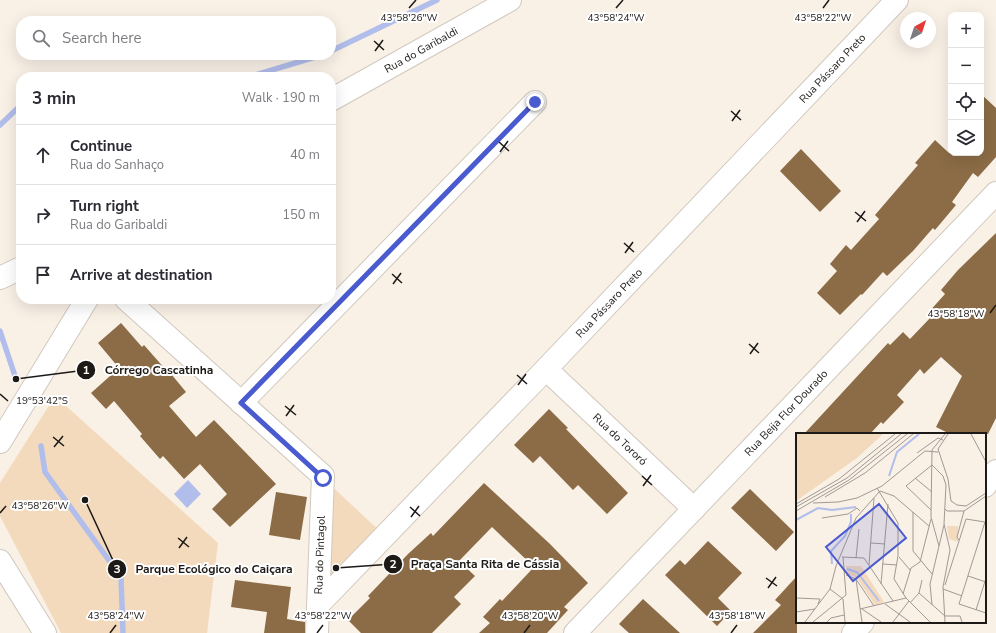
<!DOCTYPE html>
<html lang="en">
<head>
<meta charset="utf-8">
<style>
	body { margin:0; font-family:"Nunito Sans",sans-serif; background:#f2f2f3; color:#2b2b33 }
	.controls { position:absolute; right:12px; top:12px; display:grid; overflow:hidden; border-radius:8px; box-shadow:0 4px 16px #0002 }
	.controls button { width:36px; height:36px; display:grid; place-items:center; padding:0; border:0; border-bottom:1px solid #e1e1e2; background:#fff; color:#2b2b33; font:20px sans-serif }
	.compass { position:absolute; left:900px; top:12px; width:36px; height:36px; border-radius:50%; background:#fff; box-shadow:0 4px 16px #0002; rotate:39deg }
	.stop { position:absolute; width:12px; height:12px; margin:-9px; border:3px solid #4a5acf; border-radius:50%; background:#fff }
	.stop.end { background:#4a5acf; border-color:#fff; box-shadow:0 1px 4px #0008 }
	.list { margin:0; padding:0; list-style:none }
	h2 { display:flex; justify-content:space-between; align-items:center; height:52px; margin:0; padding:0 16px; font-size:17px }
	h2 small { font-size:13px; font-weight:400; color:#7c7c81 }
	.list li { display:grid; grid-template-columns:26px 1fr auto; gap:12px; align-items:center; box-sizing:border-box; height:60px; padding:0 16px; border-top:1px solid #e1e1e2 }
	.list b { display:block; font-size:15px; white-space:nowrap }
	.list p { margin:0; font-size:13px; white-space:nowrap; color:#7c7c81 }
	.list em { font-size:13px; font-style:normal; color:#7c7c81 }
	.icon { flex:none; width:22px; height:22px; fill:none; stroke:currentColor; stroke-width:2; stroke-linecap:round; stroke-linejoin:round }
	.map { position:relative; flex:none; width:996px; height:633px; overflow:hidden }
	.search { position:absolute; background:#fff; box-shadow:0 4px 16px #0002; left:16px; top:16px; width:320px; height:44px; display:flex; align-items:center; gap:10px; box-sizing:border-box; padding:0 14px; border-radius:16px; color:#7c7c81; font-size:15px }
	.panel { position:absolute; background:#fff; box-shadow:0 4px 16px #0002; left:16px; top:72px; width:320px; height:232px; border-radius:16px }
	.map>svg:first-child { display:block }
	.green { fill:#f4dabd }
	.water { fill:#b1bdeb }
	.lines { fill:none; stroke-linecap:round; stroke-linejoin:round }
	.stream { stroke:#b1bdeb; stroke-width:5.5 }
	.building { fill:#8b6c46 }
	.minor-casing { stroke:#d0c8be; stroke-width:24 }
	.minor { stroke:#fff; stroke-width:22 }
	.route { stroke:#4a5acf; stroke-width:5 }
	.ticks { fill:none; stroke:#1c1916; stroke-width:1.5 }
	.labels { text-anchor:middle; dominant-baseline:central; stroke-width:4; stroke-linejoin:round; paint-order:stroke }
	.street-label { font-size:11px; fill:#1c1916; stroke:#fff }
	.inset-river { fill:none; stroke:#b1bdeb; stroke-width:2 }
	.inset-road { fill:none; stroke:#a19a93; stroke-width:1 }
	.view { fill:#4a5acf; fill-opacity:0.15; stroke:#4a5acf; stroke-width:2 }
	.inset-edge { fill:none; stroke:#1c1916; stroke-width:2 }
	.ticks-label { font-size:10px; text-anchor:middle; fill:#1c1916; stroke:#fff; stroke-width:4; stroke-linejoin:round; paint-order:stroke }
	.leader { fill:none; stroke:#1c1916; stroke-width:1.5 }
	.callout-dot { fill:#1c1916; stroke:#fff; stroke-width:1.5 }
	.mark-label { font-size:12px; text-anchor:middle; font-weight:bold; fill:#fff }
	.callout-label { font-size:12px; text-anchor:middle; font-weight:bold; fill:#1c1916; stroke:#fff; stroke-width:4; stroke-linejoin:round; paint-order:stroke }
</style>
</head>
<body>
<div class="map">
<svg width="996" height="633" viewBox="0 0 996 633">
	<rect width="100%" height="100%" fill="#f9f0e6"/>
	<path class="green" d="M 55,396 L 218,543 L 207,633 L 61,633 L 0,516 L 0,483 Z
		M 323,478 L 385,536 L 319,600 Z"/>
	<path class="water" d="M 188,480 L 201,494 L 187,508 L 174,494 Z"/>
	<g class="lines">
		<path class="stream" d="M 331,51 L 437,0
			M 249,77 L 322,55
			M 0,125 L 21,105
			M 0,331 L 16,379
			M 41,446 L 45,472 L 121,577 L 123,633"/>
	</g>
	<path class="building" d="M 981,94 L 996,108 L 996,157 L 978,177 L 973,173 L 952,202 L 956,205 L 935,230 L 933,228 L 913,251 L 887,276 L 883,272 L 862,295 L 861,294 L 840,315 L 817,293 L 837,271 L 830,264 L 846,245 L 851,250 L 879,219 L 875,215 L 918,165 L 915,163 L 935,140 L 949,153 L 981,153 Z
		M 801,149 L 841,191 L 820,212 L 780,171 Z
		M 996,233 L 996,418 L 988,434 L 950,434 L 936,427 L 962,376 L 941,357 L 924,374 L 920,369 L 897,395 L 904,402 L 883,424 L 881,422 L 870,434 L 804,434 L 888,343 L 890,345 L 903,332 L 910,339 L 931,317 L 927,314 L 945,294 L 941,290 L 958,270 Z
		M 121,323 L 142,347 L 144,345 L 166,370 L 167,369 L 186,392 L 169,406 L 196,437 L 214,420 L 276,484 L 230,527 L 212,509 L 227,494 L 200,464 L 184,479 L 163,456 L 160,459 L 140,436 L 142,434 L 114,401 L 106,409 L 91,393 L 119,368 L 98,343 Z
		M 549,409 L 568,428 L 566,429 L 628,493 L 607,514 L 578,485 L 573,490 L 540,456 L 533,463 L 514,445 Z
		M 484,483 L 550,544 L 588,583 L 564,607 L 568,610 L 547,633 L 479,633 L 490,623 L 483,617 L 500,599 L 502,601 L 534,567 L 492,527 L 459,561 L 475,576 L 454,597 L 461,604 L 432,633 L 361,633 L 348,620 L 370,598 L 368,596 L 408,554 L 431,533 L 433,536 Z
		M 750,489 L 794,532 L 776,551 L 731,508 Z
		M 276,492 L 307,497 L 300,540 L 269,535 Z
		M 708,541 L 742,573 L 718,598 L 731,611 L 717,626 L 665,575 L 680,560 L 685,565 Z
		M 797,576 L 797,633 L 753,633 L 781,605 L 775,600 Z
		M 235,580 L 291,587 L 287,619 L 305,622 L 305,633 L 264,633 L 267,612 L 231,607 Z
		M 643,599 L 680,633 L 629,633 L 619,624 Z"/>
	<g class="lines">
		<defs>
			<g id="minor">
				<path id="s1" d="M 331,100 L 510,0"/>
				<path d="M 0,278 L 21,268"/>
				<path d="M 126,299 L 323,476 L 317,633"/>
				<path id="s2" d="M 546,369 L 694,509"/>
				<path d="M 241,403 L 535,102"/>
				<path d="M 0,442 L 87,299"/>
				<path d="M 985,486 L 996,471"/>
				<path d="M 0,561 L 45,633"/>
				<path id="s3" d="M 319,604 L 546,369 L 897,0"/>
				<path id="s4" d="M 575,633 L 996,193"/>
				<path d="M 853,633 L 863,622"/>
			</g>
		</defs>
		<use href="#minor" class="minor-casing"/>
		<use href="#minor" class="minor"/>
	</g>
	<g class="lines">
		<path class="route" d="M 323,478 L 241,403 L 535,102"/>
	</g>
	<path class="ticks" d="M 409,8 L 416,0M 616,8 L 623,0M 823,8 L 829,0M 374,41 L 384,50M 375,51 L 383,40M 731,111 L 741,120M 732,121 L 740,110M 499,142 L 509,151M 500,152 L 508,141M 855,212 L 866,221M 857,222 L 865,211M 624,243 L 634,252M 625,253 L 633,242M 392,274 L 402,283M 393,284 L 401,273M 990,313 L 996,305M 749,344 L 759,353M 750,354 L 758,343M 517,375 L 527,384M 518,385 L 526,374M 0,394 L 8,401M 285,406 L 296,415M 286,416 L 294,405M 53,437 L 64,446M 54,447 L 63,436M 642,476 L 652,485M 643,486 L 651,475M 410,507 L 420,516M 0,513 L 6,506M 411,517 L 419,506M 178,538 L 189,547M 179,548 L 187,537M 766,578 L 777,586M 768,588 L 776,577M 110,633 L 116,625M 317,633 L 323,625M 524,633 L 530,625M 731,633 L 737,625"/>
	<g class="labels">
		<g class="street-label">
			<text stroke="none"><textPath href="#s1" startOffset="103">Rua do Garibaldi</textPath></text>
			<text stroke="none"><textPath href="#s3" startOffset="742">Rua Pássaro Preto</textPath></text>
			<text stroke="none"><textPath href="#s3" startOffset="418">Rua Pássaro Preto</textPath></text>
			<text stroke="none"><textPath href="#s4" startOffset="305">Rua Beija Flor Dourado</textPath></text>
			<text stroke="none"><textPath href="#s2" startOffset="102">Rua do Tororó</textPath></text>
			<text transform="translate(320 555) rotate(-88)">Rua do Pintagol</text>
		</g>
	</g>
	<g transform="translate(796 433)">
		<rect width="190" height="190" fill="#f9f0e6"/>
		<path d="M 0,1 L 87,1 L 61,25 L 0,68 ZM 151,93 L 162,93 L 162,109 L 153,106 ZM 50,133 L 65,133 L 88,169 L 79,172 L 61,145 L 51,141 Z" fill="#f4dabd"/>
		<path class="inset-river" d="M 93,43 L 101,19 L 123,1M 0,87 L 22,75 L 36,77 L 60,74M 36,131 L 35,118 L 49,103 L 55,89 L 55,81M 51,136 L 61,139 L 83,168"/>
		<path class="inset-road" d="M 152,1 L 142,16 L 152,46 L 155,68 L 161,72 L 170,73 L 190,60M 175,1 L 190,29M 136,17 L 135,84 L 143,113M 136,17 L 149,1M 121,20 L 142,5 L 147,7M 136,32 L 147,43 L 150,52 L 148,91 L 154,117 L 147,154 L 149,189M 119,45 L 136,59M 81,55 L 102,90 L 102,123 L 98,146 L 110,165 L 134,189M 29,64 L 69,40 L 117,1M 17,70 L 42,69 L 61,65 L 86,53 L 129,18 L 142,19M 0,71 L 43,46 L 99,1M 0,74 L 51,45 L 105,1M 149,76 L 151,78 L 168,78 L 190,63M 135,77 L 110,53 L 136,32M 0,78 L 53,47 L 111,1M 117,79 L 117,118 L 136,141M 26,85 L 52,81 L 61,75 L 64,78M 189,89 L 163,171 L 190,180M 163,107 L 161,104 L 168,78M 75,110 L 89,111M 46,124 L 68,125 L 97,168M 103,124 L 114,137M 60,125 L 63,96M 87,131 L 101,132M 73,132 L 78,65M 50,142 L 60,146 L 78,173M 172,143 L 190,149M 60,146 L 66,189M 85,151 L 92,71M 149,152 L 170,86 L 189,89M 34,156 L 47,166 L 49,189M 147,156 L 166,163M 123,160 L 149,183 L 164,183 L 166,189M 107,161 L 115,135 L 124,129 L 135,86M 0,165 L 24,166 L 22,171M 114,170 L 123,160 L 126,147M 89,171 L 114,189M 136,172 L 134,151 L 148,92M 64,176 L 110,165M 66,176 L 85,189M 180,177 L 190,145M 0,179 L 19,176M 9,189 L 34,156 L 40,133 L 60,85 L 84,58 L 98,63 L 133,93M 17,189 L 50,162 L 47,124M 31,189 L 35,185 L 48,182M 97,189 L 113,168"/>
		<path class="view" d="M 83,71 L 110,105 L 57,148 L 30,114 Z"/>
		<rect width="190" height="190" class="inset-edge"/>
	</g>
	<g class="ticks-label">
		<text x="409" y="21">43°58'26"W</text>
		<text x="616" y="21">43°58'24"W</text>
		<text x="823" y="21">43°58'22"W</text>
		<text x="956" y="317">43°58'18"W</text>
		<text x="42" y="404">19°53'42"S</text>
		<text x="40" y="509">43°58'26"W</text>
		<text x="116" y="619">43°58'24"W</text>
		<text x="323" y="619">43°58'22"W</text>
		<text x="530" y="619">43°58'20"W</text>
		<text x="737" y="619">43°58'18"W</text>
	</g>
	<path class="leader" d="M16 379L86 370M336 568L393 564M85 500L117 569"/>
	<g class="callout-dot">
		<circle cx="16" cy="379" r="4"/>
		<circle cx="336" cy="568" r="4"/>
		<circle cx="85" cy="500" r="4"/>
		<circle cx="86" cy="370" r="10"/>
		<circle cx="393" cy="564" r="10"/>
		<circle cx="117" cy="569" r="10"/>
	</g>
	<g class="mark-label">
		<text x="86" y="374">1</text>
		<text x="393" y="568">2</text>
		<text x="117" y="573">3</text>
	</g>
	<g class="callout-label">
		<text x="159" y="374">Córrego Cascatinha</text>
		<text x="485" y="568">Praça Santa Rita de Cássia</text>
		<text x="214" y="573">Parque Ecológico do Caiçara</text>
	</g>
</svg>
<div class="controls">
<button>+</button>
<button>−</button>
<button><svg class="icon" aria-label="locate" viewBox="0 0 24 24"><circle cx="12" cy="12" r="6"/><path d="M12 2v4M12 18v4M2 12h4M18 12h4"/></svg></button>
<button><svg class="icon" aria-label="layers" viewBox="0 0 24 24"><path d="M12 4l9 5-9 5-9-5zM3 14l9 5 9-5"/></svg></button>
</div>
<svg class="compass" viewBox="-18 -18 36 36"><path d="M0-13l5 13h-10z" fill="#e53935"/><path d="M0 13l5-13h-10z" fill="#7c7c81"/></svg>
<div class="stop" style="left:323px;top:478px"></div>
<div class="stop end" style="left:535px;top:102px"></div>
<div class="search"><svg class="icon" aria-label="search" viewBox="0 0 24 24"><circle cx="10" cy="10" r="6"/><path d="M15 15l6 6"/></svg>Search here</div>
<section class="panel">
<h2>3 min<small>Walk · 190 m</small></h2>
<ul class="list">
<li><svg class="icon" aria-label="ahead" viewBox="0 0 24 24"><path d="M12 20V5M6 11l6-6 6 6"/></svg><div><b>Continue</b><p>Rua do Sanhaço</p></div><em>40 m</em></li>
<li><svg class="icon" aria-label="right" viewBox="0 0 24 24"><path d="M7 20v-9h11M14 6l5 5-5 5"/></svg><div><b>Turn right</b><p>Rua do Garibaldi</p></div><em>150 m</em></li>
<li><svg class="icon" aria-label="arrive" viewBox="0 0 24 24"><path d="M6 21V4h12l-3 4 3 4H6"/></svg><div><b>Arrive at destination</b></div></li>
</ul>
</section>
</div>
</body>
</html>
